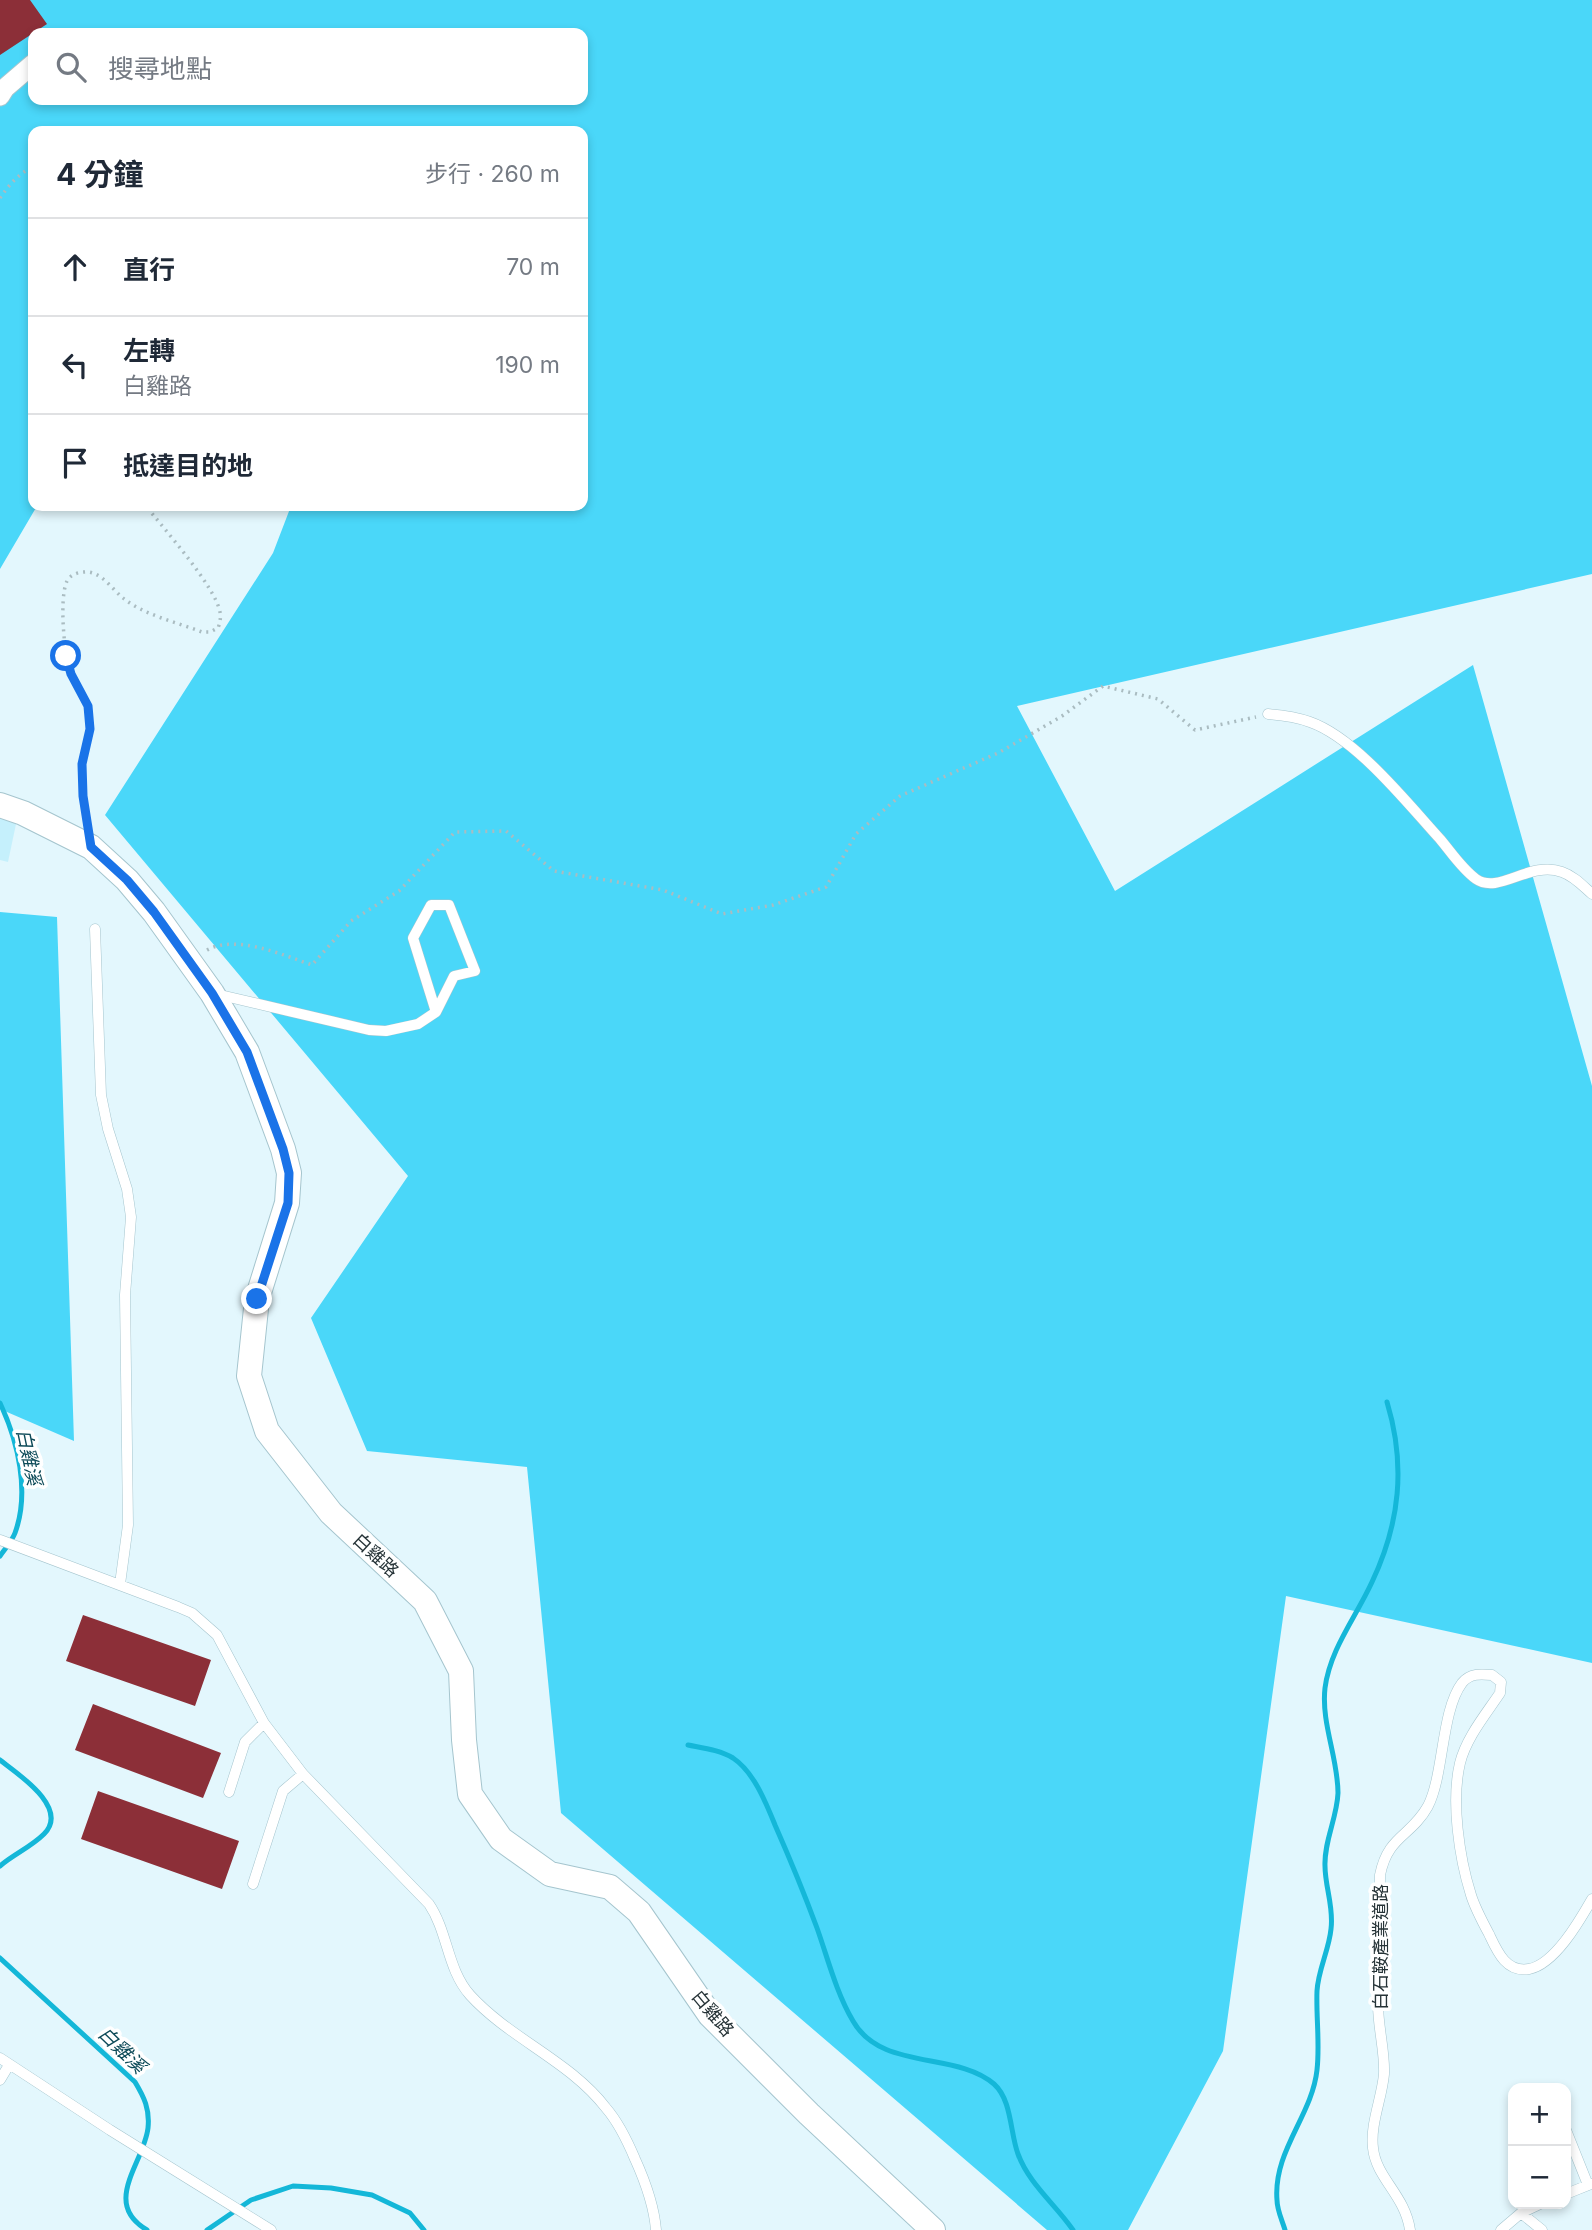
<!DOCTYPE html>
<html lang="zh-TW">
<head>
<meta charset="utf-8">
<style>
	body { margin:0; font-family:Inter,"Noto Sans TC",sans-serif; background:#f2f2f3; color:#1f2937 }
	.controls { position:absolute; right:21px; bottom:21px; display:grid; overflow:hidden; border-radius:14px; box-shadow:0 4px 10px #0003 }
	.controls button { width:63px; height:63px; display:grid; place-items:center; padding:0; border:0; border-bottom:2px solid #e0e1e3; background:#fff; color:#1f2937; font:35px sans-serif }
	.stop { position:absolute; width:21px; height:21px; margin:-16px; border:5px solid #1a73e8; border-radius:50%; background:#fff }
	.stop.end { background:#1a73e8; border-color:#fff; box-shadow:0 2px 7px #0008 }
	.list { margin:0; padding:0; list-style:none }
	h2 { display:flex; justify-content:space-between; align-items:center; height:91px; margin:0; padding:0 28px; font-size:30px }
	h2 small { font-size:23px; font-weight:400; color:#747a83 }
	.list li { display:grid; grid-template-columns:46px 1fr auto; gap:21px; align-items:center; box-sizing:border-box; height:98px; padding:0 28px; border-top:2px solid #e0e1e3 }
	.list b { display:block; font-size:26px; white-space:nowrap }
	.list p { margin:0; font-size:23px; white-space:nowrap; color:#747a83 }
	.list em { font-size:23px; font-style:normal; color:#747a83 }
	.icon { flex:none; width:38px; height:38px; fill:none; stroke:currentColor; stroke-width:2; stroke-linecap:round; stroke-linejoin:round }
	.map { position:relative; flex:none; width:1592px; height:2230px; overflow:hidden }
	.search { position:absolute; background:#fff; box-shadow:0 4px 10px #0003; left:28px; top:28px; width:560px; height:77px; display:flex; align-items:center; gap:18px; box-sizing:border-box; padding:0 24px; border-radius:14px; color:#747a83; font-size:26px }
	.panel { position:absolute; background:#fff; box-shadow:0 4px 10px #0003; left:28px; top:126px; width:560px; height:385px; border-radius:14px }
	.map>svg:first-child { display:block }
	.built { fill:#c5f0fc }
	.forest { fill:#4ad7f9; fill-rule:evenodd }
	.lines { fill:none; stroke-linecap:round; stroke-linejoin:round }
	.stream { stroke:#14b7d8; stroke-width:5 }
	.building { fill:#8c2f38 }
	.service-casing { stroke:#a5c5ce; stroke-width:11 }
	.minor-casing { stroke:#a5c5ce; stroke-width:21 }
	.tertiary-casing { stroke:#a5c5ce; stroke-width:26 }
	.path { stroke:#aabcc1; stroke-width:3.5; stroke-dasharray:2 5; stroke-linecap:butt }
	.service { stroke:#fff; stroke-width:10 }
	.minor { stroke:#fff; stroke-width:19 }
	.tertiary { stroke:#fff; stroke-width:24 }
	.route { stroke:#1a73e8; stroke-width:9 }
	.labels { text-anchor:middle; dominant-baseline:central; stroke-width:7; stroke-linejoin:round; paint-order:stroke }
	.street-label { font-size:18px; fill:#263337; stroke:#fff }
	.water-label { font-size:19px; font-style:italic; fill:#0d4a58; stroke:#fff }
</style>
</head>
<body>
<div class="map">
<svg width="1592" height="2230" viewBox="0 0 1592 2230">
	<rect width="100%" height="100%" fill="#e3f7fd"/>
	<path class="built" d="M 0,816 L 16,824 L 8,862 L 0,860 Z"/>
	<path class="forest" d="M 0,0 L 1592,0 L 1592,574 L 1017,706 L 1115,891 L 1473,665 L 1592,1086 L 1592,1663 L 1286,1596 L 1223,2051 L 1128,2230 L 1047,2230 L 561,1813 L 527,1467 L 367,1451 L 311,1318 L 408,1176 L 105,815 L 273,553 L 291,506 L 583,506 L 583,131 L 33,131 L 33,506 L 37,506 L 0,569 ZM 33,33 L 583,33 L 583,100 L 33,100 Z
		M 0,912 L 57,917 L 74,1441 L 0,1409 Z"/>
	<g class="lines">
		<path class="stream" d="M 0,1403 C 18,1441 30,1492 15,1533 C 12,1541 5,1549 0,1556
			M 688,1745 C 703,1748 720,1750 733,1758 C 754,1772 766,1803 775,1825 C 790,1859 804,1893 817,1928 C 828,1959 836,1992 853,2021 C 881,2071 956,2051 994,2084 C 1012,2100 1010,2133 1018,2154 C 1029,2184 1055,2204 1073,2230
			M 0,1760 C 18,1774 70,1808 44,1834 C 31,1847 14,1854 0,1866
			M 0,1958 L 135,2082 C 144,2097 150,2109 148,2128 C 144,2163 101,2203 147,2230
			M 207,2230 L 251,2200 L 293,2186 L 331,2188 L 372,2195 L 410,2213 L 424,2230
			M 1285,2230 C 1282,2220 1277,2210 1277,2200 C 1273,2151 1312,2116 1317,2070 C 1320,2044 1316,2017 1317,1991 C 1318,1970 1329,1950 1331,1929 C 1334,1907 1325,1887 1325,1866 C 1324,1841 1337,1818 1338,1793 C 1338,1758 1321,1723 1325,1688 C 1330,1649 1356,1617 1372,1582 C 1400,1523 1406,1465 1387,1402"/>
	</g>
	<path class="building" d="M 0,0 L 30,0 L 47,24 L 0,55 Z
		M 83,1615 L 211,1660 L 195,1706 L 66,1661 Z
		M 93,1704 L 221,1753 L 203,1798 L 75,1750 Z
		M 98,1791 L 239,1841 L 222,1889 L 81,1839 Z"/>
	<g class="lines">
		<defs>
			<path id="service" d="M 1268,714 C 1283,715 1297,717 1310,722 C 1356,738 1408,804 1440,839 C 1451,852 1462,869 1476,879 C 1499,895 1530,860 1562,872 C 1574,876 1583,886 1592,894
				M 95,929 L 101,1095 L 108,1129 L 127,1189 L 131,1217 L 125,1295 L 128,1525 L 120,1584
				M 216,994 L 369,1030 L 386,1031 L 418,1024 L 436,1012 L 454,976 L 475,971 L 449,905 L 431,905 L 413,938 L 436,1012
				M 0,1540 L 178,1607 L 192,1613 L 217,1635 L 264,1723 L 303,1774 L 429,1904 C 448,1932 447,1969 470,1995 C 510,2039 570,2061 606,2108 C 619,2123 627,2140 635,2159 C 645,2181 654,2205 656,2230
				M 229,1792 L 245,1742 L 264,1723
				M 253,1884 L 283,1791 L 303,1774
				M 0,2058 L 110,2130 L 271,2230
				M 0,2080 L 9,2065
				M 1566,2130 L 1588,2185
				M 1566,2194 L 1591,2184
				M 1521,2213 L 1542,2230
				M 1410,2230 C 1405,2195 1376,2178 1373,2148 C 1370,2124 1382,2098 1384,2074 C 1385,2051 1378,2028 1378,2004 C 1377,1961 1380,1918 1380,1875 C 1388,1835 1411,1837 1428,1806 C 1444,1775 1441,1711 1462,1683 C 1470,1673 1481,1674 1492,1675 L 1501,1682 L 1500,1693 C 1486,1714 1466,1738 1460,1763 C 1451,1801 1459,1857 1471,1895 C 1475,1908 1482,1921 1489,1934 C 1497,1951 1506,1973 1529,1969 C 1555,1964 1580,1920 1592,1899
				M 1501,2230 L 1521,2213 L 1540,2204"/>
			<path id="minor" d="M 0,96 L 5,88 L 33,64"/>
			<path id="tertiary" d="M 0,805 L 23,813 L 91,847 L 127,880 L 154,912 L 212,993 L 247,1052 L 283,1149 L 289,1173 L 287,1203 L 257,1299 L 249,1376 L 267,1431 L 331,1513 L 425,1601 L 461,1671 L 464,1740 L 470,1794 L 501,1839 L 550,1874 L 610,1887 L 639,1912 L 710,2015 L 809,2114 L 933,2230"/>
		</defs>
		<use href="#service" class="service-casing"/>
		<use href="#minor" class="minor-casing"/>
		<use href="#tertiary" class="tertiary-casing"/>
		<path class="path" d="M 0,198 C 9,185 19,173 33,167
			M 87,821 C 84,802 79,781 82,762 C 85,744 92,728 89,710 C 87,696 75,684 70,671 C 64,653 59,598 67,581 C 70,575 78,572 85,572 C 101,571 112,589 123,598 C 144,615 176,622 202,632 L 210,632 L 218,628 C 220,623 221,618 220,612 C 215,586 164,529 146,506
			M 207,950 C 236,934 283,955 312,965 L 351,921 L 399,891 L 455,832 L 506,831 L 554,871 L 663,890 L 722,914 L 773,905 L 826,887 L 856,834 L 900,796 L 998,753 L 1062,716 L 1103,686 L 1158,699 L 1195,730 L 1256,717"/>
		<use href="#service" class="service"/>
		<use href="#minor" class="minor"/>
		<use href="#tertiary" class="tertiary"/>
	</g>
	<g class="lines">
		<path class="route" d="M 66,656 L 71,674 L 88,706 L 90,729 L 82,764 L 83,796 L 91,847 L 127,880 L 154,912 L 212,993 L 247,1052 L 283,1149 L 289,1173 L 288,1203 L 257,1299"/>
	</g>
	<g class="labels">
		<g class="street-label">
			<text transform="translate(376 1555) rotate(43)">白雞路</text>
			<text transform="translate(1380 1947) rotate(-90)">白石鞍產業道路</text>
			<text transform="translate(713 2013) rotate(50)">白雞路</text>
		</g>
		<g class="water-label">
			<text transform="translate(29 1457) rotate(78)">白雞溪</text>
			<text transform="translate(122 2050) rotate(44)">白雞溪</text>
		</g>
	</g>
</svg>
<div class="controls">
<button>+</button>
<button>−</button>
</div>
<div class="stop" style="left:66px;top:656px"></div>
<div class="stop end" style="left:257px;top:1299px"></div>
<div class="search"><svg class="icon" aria-label="search" viewBox="0 0 24 24"><circle cx="10" cy="10" r="6"/><path d="M15 15l6 6"/></svg>搜尋地點</div>
<section class="panel">
<h2>4 分鐘<small>步行 · 260 m</small></h2>
<ul class="list">
<li><svg class="icon" aria-label="ahead" viewBox="0 0 24 24"><path d="M12 20V5M6 11l6-6 6 6"/></svg><div><b>直行</b></div><em>70 m</em></li>
<li><svg class="icon" aria-label="left" viewBox="0 0 24 24"><path d="M17 20v-9H6M10 6l-5 5 5 5"/></svg><div><b>左轉</b><p>白雞路</p></div><em>190 m</em></li>
<li><svg class="icon" aria-label="arrive" viewBox="0 0 24 24"><path d="M6 21V4h12l-3 4 3 4H6"/></svg><div><b>抵達目的地</b></div></li>
</ul>
</section>
</div>
</body>
</html>
